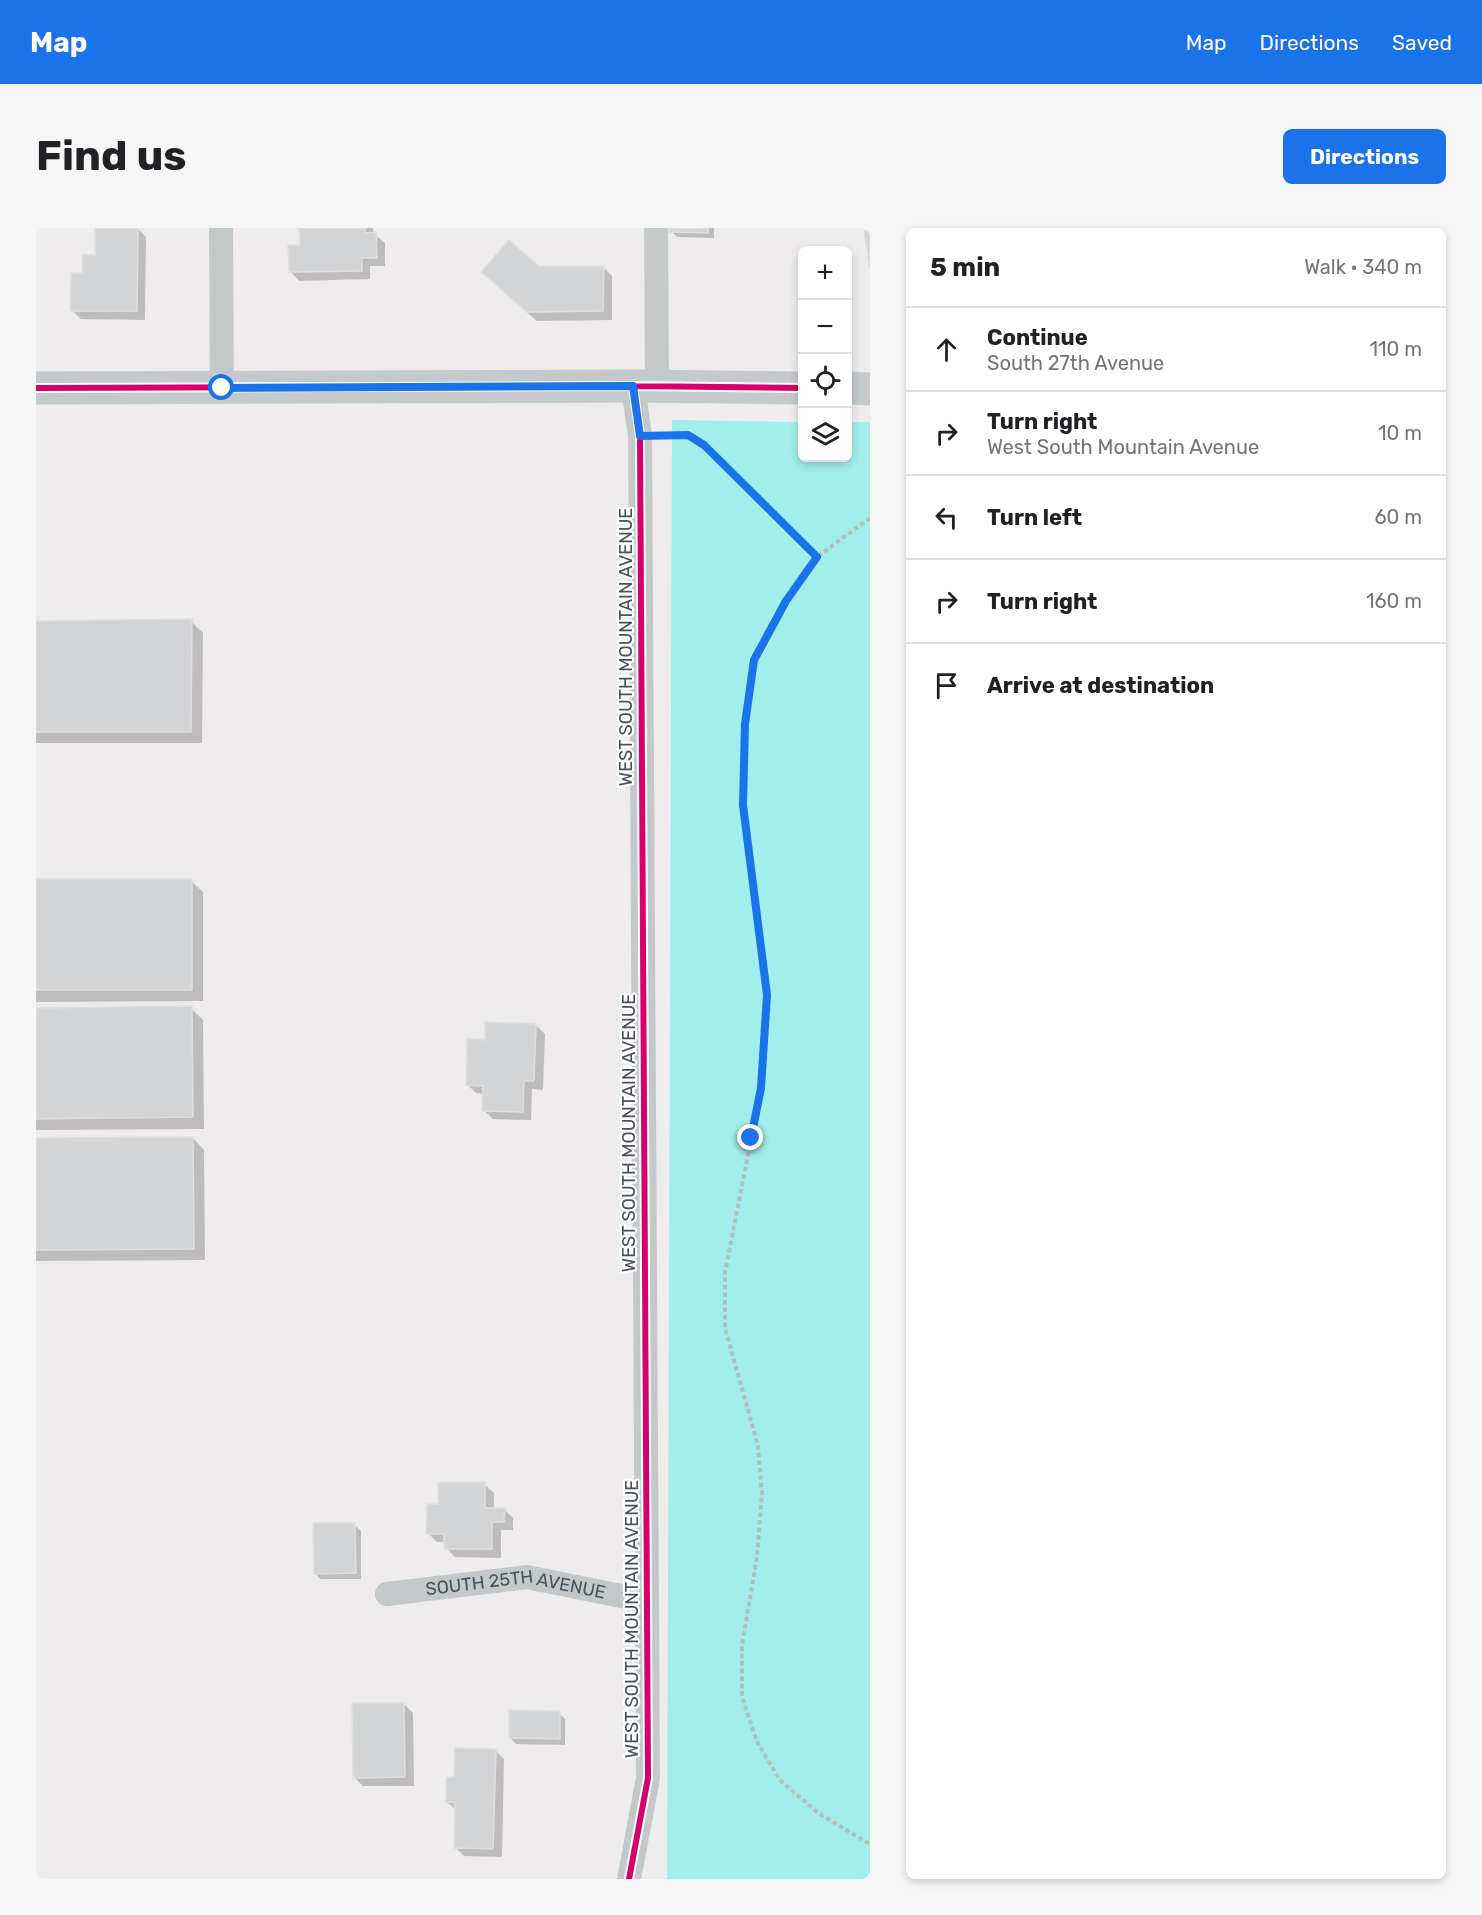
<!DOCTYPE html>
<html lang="en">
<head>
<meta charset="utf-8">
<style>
	body { margin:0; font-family:Rubik,sans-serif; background:#f6f6f6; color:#202124 }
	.controls { position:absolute; right:18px; top:18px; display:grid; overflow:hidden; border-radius:9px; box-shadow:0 3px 9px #0003 }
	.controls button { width:54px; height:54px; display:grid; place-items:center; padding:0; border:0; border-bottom:2px solid #e0e0e0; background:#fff; color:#202124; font:30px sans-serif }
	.stop { position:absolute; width:18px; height:18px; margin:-14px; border:4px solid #1a73e8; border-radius:50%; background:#fff }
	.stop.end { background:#1a73e8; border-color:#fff; box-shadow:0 2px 6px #0008 }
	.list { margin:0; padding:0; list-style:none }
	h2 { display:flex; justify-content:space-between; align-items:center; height:78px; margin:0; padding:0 24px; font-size:26px }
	h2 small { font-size:20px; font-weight:400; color:#757577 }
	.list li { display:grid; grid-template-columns:39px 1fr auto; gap:18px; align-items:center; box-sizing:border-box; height:84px; padding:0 24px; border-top:2px solid #e0e0e0 }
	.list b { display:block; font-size:22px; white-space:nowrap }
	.list p { margin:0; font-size:20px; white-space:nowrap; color:#757577 }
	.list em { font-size:20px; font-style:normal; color:#757577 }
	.icon { flex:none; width:33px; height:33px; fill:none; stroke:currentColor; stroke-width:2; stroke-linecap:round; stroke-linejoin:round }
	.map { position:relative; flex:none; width:834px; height:1651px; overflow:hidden; border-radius:9px }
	header { display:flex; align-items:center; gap:36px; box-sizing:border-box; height:84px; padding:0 30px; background:#1a73e8; color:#fff }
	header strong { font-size:28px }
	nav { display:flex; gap:33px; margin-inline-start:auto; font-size:21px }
	.intro { display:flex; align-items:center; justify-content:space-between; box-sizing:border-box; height:144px; padding:0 36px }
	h1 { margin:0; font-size:42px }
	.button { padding:15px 27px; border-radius:9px; background:#1a73e8; color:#fff; font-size:21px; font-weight:700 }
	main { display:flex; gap:36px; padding:0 36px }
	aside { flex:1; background:#fff; border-radius:9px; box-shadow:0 3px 9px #0003 }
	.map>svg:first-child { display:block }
	.water { fill:#a2eeea }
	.shadow { fill:#0003 }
	.building { fill:#d3d4d6; stroke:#dfdfe0; stroke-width:1.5 }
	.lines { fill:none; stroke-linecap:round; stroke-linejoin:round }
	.path { stroke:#b3c1b9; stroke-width:4; stroke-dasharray:4.5 3; stroke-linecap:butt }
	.street { stroke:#c4c8c9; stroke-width:24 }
	.secondary { stroke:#c4c9cb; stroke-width:33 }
	.cycleway-casing { stroke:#fff; stroke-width:10 }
	.cycleway { stroke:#d6006c; stroke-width:6 }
	.route { stroke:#1a73e8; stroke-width:8 }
	.labels { text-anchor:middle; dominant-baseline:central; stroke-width:4.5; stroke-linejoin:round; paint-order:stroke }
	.street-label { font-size:18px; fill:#44555a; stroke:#fff }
</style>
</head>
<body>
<header>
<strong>Map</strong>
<nav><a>Map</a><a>Directions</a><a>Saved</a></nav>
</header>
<div class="intro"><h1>Find us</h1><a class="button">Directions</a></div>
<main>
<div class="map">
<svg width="834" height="1651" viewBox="0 0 834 1651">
	<rect width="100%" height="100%" fill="#eeeced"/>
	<path class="water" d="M 636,192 L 766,194 L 766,230 L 812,230 L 812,194 L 834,194 L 834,1651 L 631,1651 Z"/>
	<path class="shadow" d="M 61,0 L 101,0 L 110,9 L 109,92 L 45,91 L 36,82 L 60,29 Z
		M 265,0 L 337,0 L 338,6 L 349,15 L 349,38 L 334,38 L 334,51 L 263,53 L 254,43 L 265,19 Z
		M 635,0 L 678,0 L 678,10 L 641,9 L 635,3 Z
		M 567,39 L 576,48 L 576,92 L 501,93 L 456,53 L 503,40 Z
		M 155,393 L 167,405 L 166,515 L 0,515 L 0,394 Z
		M 0,653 L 155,653 L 167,664 L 167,773 L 0,774 Z
		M 155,780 L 167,792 L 168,901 L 0,902 L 0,781 Z
		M 500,797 L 509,806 L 507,862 L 496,861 L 495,892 L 457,891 L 448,882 L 448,866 L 440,865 L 431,856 L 450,813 Z
		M 157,910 L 168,922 L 169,1032 L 0,1033 L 0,912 Z
		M 448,1256 L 458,1265 L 458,1281 L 468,1281 L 477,1290 L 477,1302 L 465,1302 L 465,1330 L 419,1329 L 410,1320 L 410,1314 L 401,1314 L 392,1305 L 404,1278 Z
		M 319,1297 L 325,1303 L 325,1351 L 285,1351 L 279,1345 Z
		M 368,1476 L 377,1485 L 378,1558 L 327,1558 L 318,1549 Z
		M 523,1485 L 529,1491 L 529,1517 L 480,1516 L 474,1510 Z
		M 459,1522 L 468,1531 L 466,1629 L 428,1628 L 419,1619 L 420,1582 L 411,1574 L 419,1551 Z"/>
	<path class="building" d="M 59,0 L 102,0 L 101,83 L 34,83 L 35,45 L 46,45 L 46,27 L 59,27 Z
		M 263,0 L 329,0 L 329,5 L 340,4 L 341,30 L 326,30 L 326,43 L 253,44 L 252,17 L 264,17 Z
		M 633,0 L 672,0 L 672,5 L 633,4 Z
		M 828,3 L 834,3 L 834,41 Z
		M 473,12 L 503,38 L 568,38 L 567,83 L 491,84 L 445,44 Z
		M 156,391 L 155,504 L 0,504 L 0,393 Z
		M 0,651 L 156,651 L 156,762 L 0,762 Z
		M 156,778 L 157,889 L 0,891 L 0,780 Z
		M 449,794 L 500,796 L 498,853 L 488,853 L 487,884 L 446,883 L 447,858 L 430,857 L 431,811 L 449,812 Z
		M 157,909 L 158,1021 L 0,1022 L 0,910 Z
		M 402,1254 L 449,1254 L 449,1280 L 469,1280 L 468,1294 L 456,1294 L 456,1321 L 408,1321 L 408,1306 L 390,1306 L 391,1276 L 402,1276 Z
		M 277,1295 L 319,1295 L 320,1345 L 278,1346 Z
		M 316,1475 L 368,1475 L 369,1549 L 317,1550 Z
		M 473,1482 L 524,1483 L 524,1511 L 473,1510 Z
		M 419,1520 L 460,1521 L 457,1621 L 418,1620 L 419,1574 L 410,1574 L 410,1549 L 418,1549 Z"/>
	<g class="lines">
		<path class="path" d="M 627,207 L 653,207 L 668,217 L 781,329
			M 834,290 L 781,329 L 750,373 L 718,432 L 709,496 L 707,577 L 731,767 L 725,859 L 689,1045 L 689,1100 L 722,1218 L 726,1265 L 721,1329 L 706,1417 L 706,1469 L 721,1514 L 744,1552 L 782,1585 L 834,1616"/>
		<g class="street">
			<path d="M 185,0 L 186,160"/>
			<path d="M 620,0 L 621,158"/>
			<path id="s1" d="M 351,1366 L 491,1349 L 610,1373"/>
			<path d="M 593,1651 L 612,1550 L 604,208 L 597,158"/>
		</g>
		<path class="secondary" d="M 0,160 L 597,158 L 766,160
			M 812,160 L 834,161"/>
		<defs>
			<path id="cycleway" d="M 0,160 L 597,158 L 766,160
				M 593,1651 L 612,1550 L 604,208 L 597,158"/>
		</defs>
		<use href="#cycleway" class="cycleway-casing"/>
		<use href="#cycleway" class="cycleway"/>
	</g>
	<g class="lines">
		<path class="route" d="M 186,160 L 597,158 L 604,208 L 652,207 L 668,217 L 781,329 L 750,373 L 718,432 L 709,496 L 707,577 L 731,767 L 725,860 L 715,910"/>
	</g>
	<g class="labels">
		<g class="street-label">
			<text transform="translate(590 419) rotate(-90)">WEST SOUTH MOUNTAIN AVENUE</text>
			<text transform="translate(593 905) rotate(-90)">WEST SOUTH MOUNTAIN AVENUE</text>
			<text stroke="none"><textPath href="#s1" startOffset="130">SOUTH 25TH AVENUE</textPath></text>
			<text transform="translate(596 1391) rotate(-90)">WEST SOUTH MOUNTAIN AVENUE</text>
		</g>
	</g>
</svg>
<div class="controls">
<button>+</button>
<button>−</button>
<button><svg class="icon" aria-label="locate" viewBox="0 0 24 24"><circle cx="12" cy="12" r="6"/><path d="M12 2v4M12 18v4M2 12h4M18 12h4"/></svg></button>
<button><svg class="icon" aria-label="layers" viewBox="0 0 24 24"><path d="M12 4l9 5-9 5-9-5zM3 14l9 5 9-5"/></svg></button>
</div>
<div class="stop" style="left:186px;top:160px"></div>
<div class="stop end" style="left:715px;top:910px"></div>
</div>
<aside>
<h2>5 min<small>Walk · 340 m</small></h2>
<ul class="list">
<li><svg class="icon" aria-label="ahead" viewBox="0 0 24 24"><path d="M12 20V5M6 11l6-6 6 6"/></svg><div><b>Continue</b><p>South 27th Avenue</p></div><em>110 m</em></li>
<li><svg class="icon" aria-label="right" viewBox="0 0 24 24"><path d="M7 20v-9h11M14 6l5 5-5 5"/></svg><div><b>Turn right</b><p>West South Mountain Avenue</p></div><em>10 m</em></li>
<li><svg class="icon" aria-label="left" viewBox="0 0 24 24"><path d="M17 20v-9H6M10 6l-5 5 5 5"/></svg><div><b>Turn left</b></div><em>60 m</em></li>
<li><svg class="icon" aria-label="right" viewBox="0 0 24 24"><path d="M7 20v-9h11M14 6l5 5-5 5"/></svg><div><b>Turn right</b></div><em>160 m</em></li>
<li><svg class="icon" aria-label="arrive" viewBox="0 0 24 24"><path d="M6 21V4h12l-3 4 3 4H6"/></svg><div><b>Arrive at destination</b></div></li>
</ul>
</aside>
</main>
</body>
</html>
